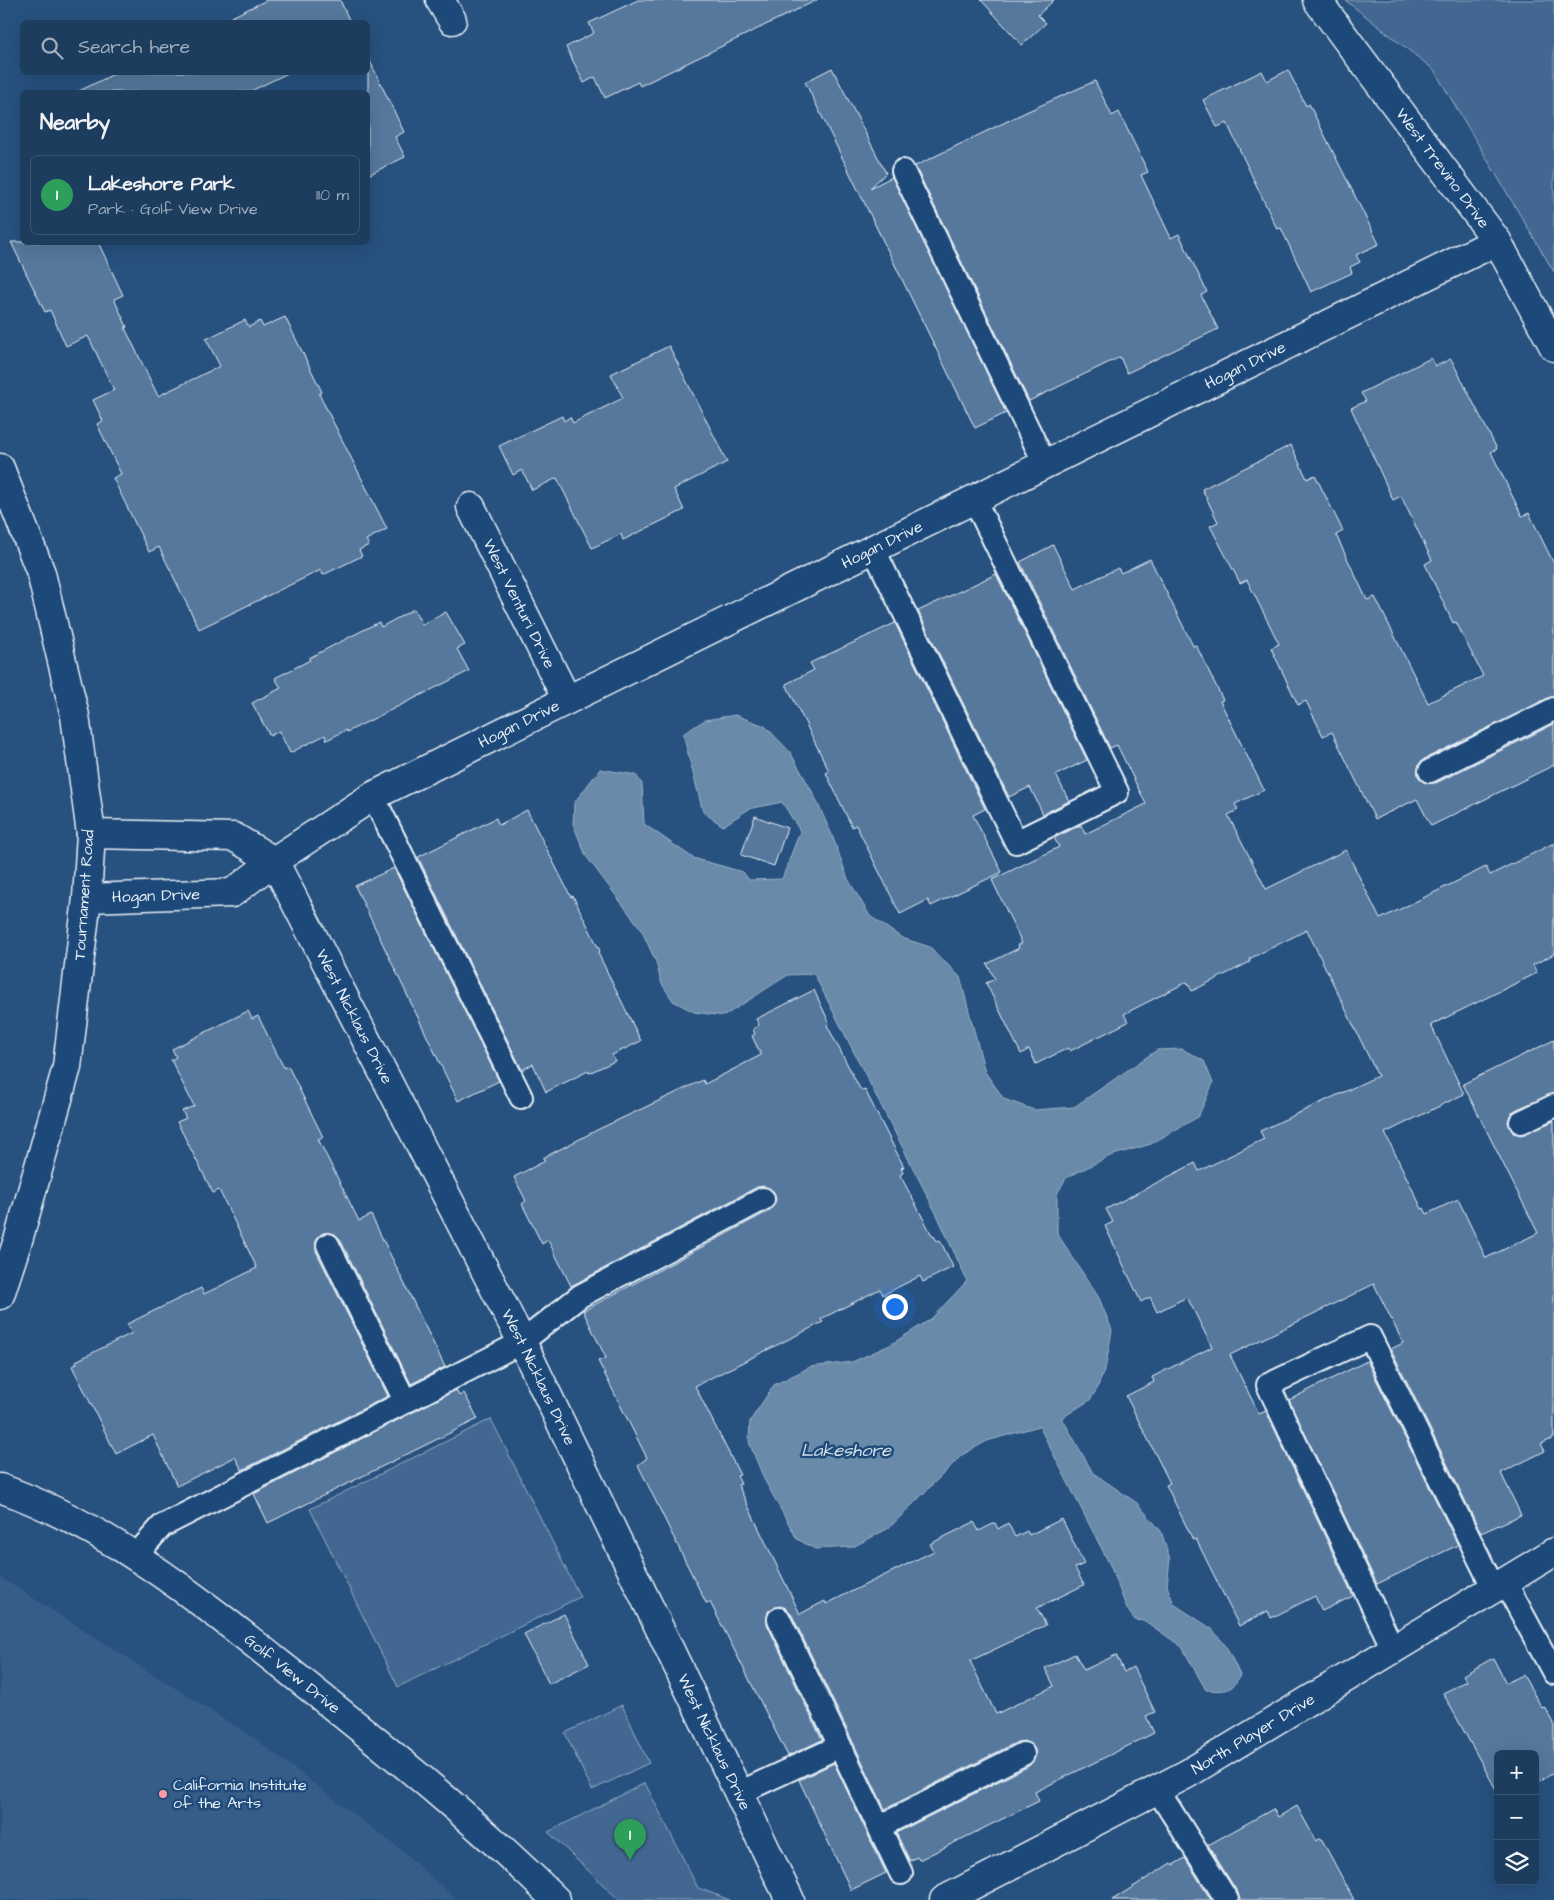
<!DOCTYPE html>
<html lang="en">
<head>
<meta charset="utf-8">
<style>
	body { margin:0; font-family:"Architects Daughter",sans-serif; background:#254465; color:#f1f3f6 }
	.controls { position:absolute; right:15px; bottom:15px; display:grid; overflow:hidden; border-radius:8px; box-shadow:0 5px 20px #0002 }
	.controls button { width:45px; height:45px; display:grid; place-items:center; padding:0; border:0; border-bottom:1px solid #3b5674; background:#1d3d5f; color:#f1f3f6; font:25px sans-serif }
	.you { position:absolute; left:894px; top:1306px; width:18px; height:18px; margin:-12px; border:4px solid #fff; border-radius:50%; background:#1a73e8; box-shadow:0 0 0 8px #1a73e833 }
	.badge { display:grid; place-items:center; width:32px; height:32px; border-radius:50%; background:#d6ab8b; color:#fff; font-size:16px; font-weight:700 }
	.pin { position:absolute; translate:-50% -41px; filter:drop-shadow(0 1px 2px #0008) }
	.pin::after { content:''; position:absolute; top:26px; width:18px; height:15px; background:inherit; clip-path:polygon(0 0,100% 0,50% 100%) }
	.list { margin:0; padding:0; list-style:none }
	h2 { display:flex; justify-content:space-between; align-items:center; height:65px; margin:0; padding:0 20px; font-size:21px }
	h2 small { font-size:16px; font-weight:400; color:#a0aebd }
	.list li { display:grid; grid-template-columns:32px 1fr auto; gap:15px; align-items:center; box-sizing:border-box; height:80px; margin:0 10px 10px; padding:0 10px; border:1px solid #3b5674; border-radius:8px }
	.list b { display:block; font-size:19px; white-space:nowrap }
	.list p { margin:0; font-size:16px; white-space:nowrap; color:#a0aebd }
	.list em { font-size:16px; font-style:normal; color:#a0aebd }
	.icon { flex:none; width:28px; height:28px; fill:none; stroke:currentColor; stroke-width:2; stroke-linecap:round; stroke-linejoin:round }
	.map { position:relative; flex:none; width:1554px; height:1900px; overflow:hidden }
	.search { position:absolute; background:#1d3d5f; box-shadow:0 5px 20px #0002; left:20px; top:20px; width:350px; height:55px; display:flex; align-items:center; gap:12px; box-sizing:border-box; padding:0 18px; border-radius:8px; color:#a0aebd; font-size:19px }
	.panel { position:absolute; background:#1d3d5f; box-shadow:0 5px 20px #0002; left:20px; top:90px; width:350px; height:155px; border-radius:8px }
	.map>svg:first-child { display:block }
	.built { fill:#355d88 }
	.green { fill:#436891; stroke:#96acc4 }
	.water { fill:#6b8aaa; stroke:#9db3c9 }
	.building { fill:#57789d; stroke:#e8f1f8 }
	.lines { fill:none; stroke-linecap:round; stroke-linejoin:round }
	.lane-casing { stroke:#e8f1f8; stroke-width:26 }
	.street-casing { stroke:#e8f1f8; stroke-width:31 }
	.secondary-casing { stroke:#e8f1f8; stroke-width:31 }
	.lane { stroke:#1f4a7a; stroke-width:22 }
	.street { stroke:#1f4a7a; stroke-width:28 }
	.secondary { stroke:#1f4a7a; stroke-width:28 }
	.poi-dot { fill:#ff9aa2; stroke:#1f4a7a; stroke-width:2 }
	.labels { text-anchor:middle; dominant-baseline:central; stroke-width:5; stroke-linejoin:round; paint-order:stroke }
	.street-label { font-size:16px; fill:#e8f1f8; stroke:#1f4a7a }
	.poi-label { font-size:16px; fill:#e8f1f8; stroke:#1f4a7a; text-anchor:start }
	.water-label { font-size:18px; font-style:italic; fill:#d5e2ec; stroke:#1f4a7a }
</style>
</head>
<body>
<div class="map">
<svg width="1554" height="1900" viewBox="0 0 1554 1900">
	<rect width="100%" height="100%" fill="#27517f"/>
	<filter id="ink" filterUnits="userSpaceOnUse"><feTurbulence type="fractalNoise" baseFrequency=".02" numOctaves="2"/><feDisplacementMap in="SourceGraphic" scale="10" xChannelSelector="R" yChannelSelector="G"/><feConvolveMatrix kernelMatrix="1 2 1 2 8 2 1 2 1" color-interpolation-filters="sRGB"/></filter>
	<g filter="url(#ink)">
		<path class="built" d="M 0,1577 L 254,1738 L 400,1849 L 457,1900 L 0,1900 Z"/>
		<path class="green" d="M 1345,0 L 1554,0 L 1554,272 L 1434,70 Z
			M 491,1419 L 580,1597 L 398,1687 L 310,1509 Z
			M 622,1705 L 649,1763 L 592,1790 L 565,1733 Z
			M 645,1783 L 698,1888 L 730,1900 L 619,1900 L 548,1832 Z"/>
		<path class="water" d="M 735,715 L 765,726 L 790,752 L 813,793 L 832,835 L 848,879 L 870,916 L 902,938 L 930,947 L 960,977 L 985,1072 L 1004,1099 L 1034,1110 L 1074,1107 L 1157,1050 L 1182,1049 L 1204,1061 L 1213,1083 L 1198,1117 L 1151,1144 L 1110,1156 L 1066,1178 L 1057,1194 L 1057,1233 L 1099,1298 L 1112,1330 L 1106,1365 L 1097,1389 L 1090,1400 L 1062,1418 L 1093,1473 L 1137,1503 L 1161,1531 L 1170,1559 L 1167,1586 L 1174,1604 L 1212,1629 L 1226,1646 L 1240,1675 C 1232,1693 1224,1691 1206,1690 L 1182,1647 L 1145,1621 L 1135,1620 L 1127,1609 L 1110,1565 L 1039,1426 L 987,1441 L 962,1455 L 889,1528 L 853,1547 L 815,1549 L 797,1539 L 764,1479 L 749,1442 L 750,1421 L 774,1385 L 810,1367 L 852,1362 L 890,1345 L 931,1319 L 967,1281 L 938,1217 L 814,974 L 788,975 L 724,1016 L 694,1012 L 673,1001 L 661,982 L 656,962 L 641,929 L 586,856 L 573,824 L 574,803 L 600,769 L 636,775 L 642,784 L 644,824 L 693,858 L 743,872 L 749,880 L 782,879 L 800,831 L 782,802 L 749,809 L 723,826 L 703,812 L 683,734 L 705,720 Z"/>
		<path class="building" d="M 267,0 L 340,0 L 350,22 L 221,22 Z
			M 638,0 L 817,0 L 640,86 L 638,82 L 605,98 L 595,77 L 584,83 L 566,47 L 594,33 L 589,23 Z
			M 981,0 L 1054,0 L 1038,15 L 1046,23 L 1022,45 Z
			M 368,57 L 404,132 L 395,137 L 405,157 L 368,175 Z
			M 832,68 L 886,173 L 870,188 L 892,177 L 1006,413 L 975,428 L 805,82 Z
			M 1288,70 L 1306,106 L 1309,104 L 1379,244 L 1356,255 L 1360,262 L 1350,267 L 1352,273 L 1311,292 L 1281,228 L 1277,229 L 1227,123 L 1217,127 L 1203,100 L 1262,71 L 1267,81 Z
			M 118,72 L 290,72 L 249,92 L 77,92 Z
			M 1095,81 L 1112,116 L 1119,112 L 1148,172 L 1141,175 L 1171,238 L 1179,234 L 1207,292 L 1201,295 L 1218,329 L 1127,373 L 1120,357 L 1029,401 L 915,166 L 1026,112 Z
			M 11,242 L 98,242 L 123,295 L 114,299 L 127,327 L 125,328 L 158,396 L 220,366 L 206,339 L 245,320 L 249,327 L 260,321 L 263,327 L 285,317 L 322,392 L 319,394 L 387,529 L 366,540 L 369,545 L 359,550 L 362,556 L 323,575 L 321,570 L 199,629 L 159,547 L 149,552 L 113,478 L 121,474 L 97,424 L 103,421 L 93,400 L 114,390 L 88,336 L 66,346 L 50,310 L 45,312 Z
			M 669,346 L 727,462 L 674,489 L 684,510 L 623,540 L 621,534 L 592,548 L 557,478 L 532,490 L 522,470 L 513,475 L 499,446 L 562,416 L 564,421 L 570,417 L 573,423 L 623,398 L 611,374 Z
			M 1431,358 L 1435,366 L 1451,359 L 1497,449 L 1491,452 L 1522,516 L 1529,513 L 1554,564 L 1554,696 L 1424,759 L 1419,764 L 1418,776 L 1423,782 L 1436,783 L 1554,724 L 1554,765 L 1431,826 L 1417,799 L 1375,819 L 1332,732 L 1323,736 L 1306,701 L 1298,705 L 1271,648 L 1279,644 L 1247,580 L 1240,583 L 1210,526 L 1218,522 L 1202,489 L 1291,445 L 1307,479 L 1315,475 L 1343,531 L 1336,535 L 1367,600 L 1375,597 L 1428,703 L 1483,676 L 1456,622 L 1453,623 L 1425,564 L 1432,560 L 1401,496 L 1393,500 L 1351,408 L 1366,401 L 1361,393 Z
			M 1053,545 L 1075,589 L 1118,568 L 1121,573 L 1150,559 L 1193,646 L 1196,645 L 1223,700 L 1220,701 L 1264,790 L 1235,804 L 1238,810 L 1228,815 L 1266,889 L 1346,850 L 1380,919 L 1486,867 L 1490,875 L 1554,843 L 1554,954 L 1533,965 L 1537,973 L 1431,1025 L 1464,1094 L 1385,1133 L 1422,1209 L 1424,1208 L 1427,1214 L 1458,1199 L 1486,1258 L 1538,1233 L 1463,1084 L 1554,1040 L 1554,1093 L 1515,1110 L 1510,1115 L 1508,1122 L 1513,1133 L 1521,1135 L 1554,1121 L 1554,1438 L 1541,1444 L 1545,1451 L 1501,1473 L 1521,1515 L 1481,1533 L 1391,1349 L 1403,1343 L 1374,1284 L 1230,1355 L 1259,1414 L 1266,1411 L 1353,1596 L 1322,1611 L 1315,1596 L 1271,1618 L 1268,1611 L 1239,1626 L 1196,1539 L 1193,1540 L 1166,1485 L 1170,1483 L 1126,1396 L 1154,1382 L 1152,1377 L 1212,1347 L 1187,1297 L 1157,1312 L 1150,1297 L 1141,1302 L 1105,1226 L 1113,1222 L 1106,1209 L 1195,1163 L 1199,1171 L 1264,1139 L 1260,1131 L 1378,1076 L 1307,930 L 1249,959 L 1250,962 L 1192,991 L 1187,982 L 1124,1014 L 1128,1022 L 1070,1051 L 1068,1048 L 1036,1064 L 1029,1049 L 1021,1054 L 986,983 L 995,979 L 987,964 L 1019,948 L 1018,945 L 1022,943 L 992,880 L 1059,847 L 1054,838 L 1081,825 L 1085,834 L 1146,804 L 1117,745 L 1110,748 L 1020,562 Z
			M 996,574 L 1087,760 L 1056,775 L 1069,801 L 1043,814 L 1030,787 L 1009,797 L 918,611 Z
			M 414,609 L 422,625 L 446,612 L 465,645 L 457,649 L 469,671 L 347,732 L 346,730 L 327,740 L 325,735 L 290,753 L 279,731 L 270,736 L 252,703 L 281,688 L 275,678 L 310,660 L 309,658 L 379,622 L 381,627 Z
			M 895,623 L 985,809 L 973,815 L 1002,872 L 931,906 L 928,900 L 900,914 L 856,825 L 852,827 L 826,773 L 829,771 L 786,684 L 814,670 L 810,663 Z
			M 527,810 L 571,897 L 573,896 L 600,951 L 598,953 L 641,1041 L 612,1055 L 615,1061 L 589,1073 L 588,1071 L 546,1092 L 533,1064 L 522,1070 L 418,857 L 496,818 L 499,825 Z
			M 755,816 L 787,828 L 774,866 L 741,855 Z
			M 394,868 L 499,1081 L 458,1101 L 355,886 Z
			M 814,990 L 827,1018 L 829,1023 L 827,1025 L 859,1087 L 862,1091 L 865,1090 L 904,1167 L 901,1168 L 903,1173 L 900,1175 L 933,1237 L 934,1236 L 937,1241 L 940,1240 L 953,1267 L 923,1282 L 920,1276 L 883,1295 L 880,1289 L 821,1319 L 823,1322 L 695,1386 L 740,1475 L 737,1476 L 741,1484 L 738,1485 L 800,1614 L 825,1601 L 826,1604 L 934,1551 L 930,1544 L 974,1522 L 979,1531 L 995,1523 L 998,1529 L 1008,1523 L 1015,1537 L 1027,1531 L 1029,1535 L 1062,1519 L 1084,1564 L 1075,1568 L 1084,1585 L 1037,1608 L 1046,1625 L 970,1661 L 996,1714 L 1054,1686 L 1045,1668 L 1075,1654 L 1084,1670 L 1116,1655 L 1124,1672 L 1133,1667 L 1155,1712 L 1146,1716 L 1154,1733 L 1035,1792 L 1039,1801 L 919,1860 L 917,1857 L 910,1861 L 896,1833 L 1029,1766 L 1036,1755 L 1034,1748 L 1024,1741 L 1017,1742 L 885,1809 L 791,1613 L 786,1608 L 780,1606 L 768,1611 L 767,1624 L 822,1740 L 788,1756 L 710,1602 L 706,1603 L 638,1465 L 647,1458 L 598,1361 L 606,1358 L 583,1311 L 769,1211 L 776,1200 L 774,1192 L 764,1186 L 757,1187 L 571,1286 L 548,1240 L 542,1244 L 522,1204 L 526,1201 L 514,1177 L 545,1161 L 543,1158 L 599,1129 L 703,1080 L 705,1084 L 761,1055 L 752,1036 L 755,1034 L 753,1029 L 759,1025 L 756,1019 Z
			M 248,1011 L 252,1019 L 258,1016 L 284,1068 L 288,1066 L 323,1137 L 318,1139 L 359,1221 L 371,1215 L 445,1367 L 411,1384 L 340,1239 L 335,1234 L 323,1233 L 317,1238 L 316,1251 L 388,1396 L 242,1470 L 235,1457 L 177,1486 L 153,1435 L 116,1454 L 72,1366 L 77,1364 L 76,1361 L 132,1333 L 127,1324 L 201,1288 L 204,1294 L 257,1268 L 219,1190 L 213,1193 L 177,1122 L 186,1118 L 182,1111 L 194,1106 L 171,1060 L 176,1057 L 172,1049 Z
			M 1367,1361 L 1458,1545 L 1377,1584 L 1289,1400 Z
			M 456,1390 L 459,1396 L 464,1393 L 478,1419 L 268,1523 L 254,1494 Z
			M 564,1614 L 589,1664 L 549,1684 L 524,1634 Z
			M 1493,1658 L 1506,1683 L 1523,1675 L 1542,1708 L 1545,1707 L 1554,1723 L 1554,1773 L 1535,1783 L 1535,1754 L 1498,1754 L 1498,1793 L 1443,1693 L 1467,1681 L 1463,1675 Z
			M 834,1763 L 886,1873 L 851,1890 L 799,1780 Z
			M 1297,1806 L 1316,1841 L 1321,1838 L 1354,1900 L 1240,1900 L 1238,1893 L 1208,1845 L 1273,1809 L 1278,1817 Z
			M 1185,1858 L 1211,1900 L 1112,1900 L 1171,1863 L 1173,1865 Z"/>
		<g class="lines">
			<defs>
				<path id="lane" d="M 903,171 L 1045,464
					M 873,548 L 1016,842 L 1117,792 L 974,499
					M 1430,771 L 1554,709
					M 373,796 L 521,1097
					M 1521,1122 L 1554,1106
					M 328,1245 L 405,1401
					M 136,1555 L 162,1526 L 522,1342 L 580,1296 L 763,1199
					M 1505,1582 L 1554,1673
					M 779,1619 L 901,1873
					M 1393,1649 L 1268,1385 L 1370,1337 L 1494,1589
					M 1157,1789 L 1227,1900
					M 739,1793 L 840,1746
					M 879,1827 L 1023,1754"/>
				<g id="street">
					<path d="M 440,0 L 452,20"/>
					<path id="s1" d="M 1317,0 L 1497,241 L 1554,347"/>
					<path id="s2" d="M 471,507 L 567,700"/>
					<path d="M 91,834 L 234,837 L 274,861"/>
					<path id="s3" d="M 274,861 L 522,1342 L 790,1900"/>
					<path id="s4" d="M 87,898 L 232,893 L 274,861 L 373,796 L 1497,241"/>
					<path id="s5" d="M 0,1488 C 116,1529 209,1608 304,1683 C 390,1752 477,1822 556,1900"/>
					<path id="s6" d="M 944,1900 L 1187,1774 L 1554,1552"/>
				</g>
				<path id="secondary" d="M 0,468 L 41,573 L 75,716 L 91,834 L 87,898 L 67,1067 L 19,1237 L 0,1295"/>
			</defs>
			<use href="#lane" class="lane-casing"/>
			<use href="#street" class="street-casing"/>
			<use href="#secondary" class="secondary-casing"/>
			<use href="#lane" class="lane"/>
			<use href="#street" class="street"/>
			<use href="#secondary" class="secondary"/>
		</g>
	</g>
	<circle class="poi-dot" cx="163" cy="1794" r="5"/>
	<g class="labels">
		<g class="street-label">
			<text stroke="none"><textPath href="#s1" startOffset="210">West Trevino Drive</textPath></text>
			<text stroke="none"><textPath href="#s4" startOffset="1289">Hogan Drive</textPath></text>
			<text stroke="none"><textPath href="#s4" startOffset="884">Hogan Drive</textPath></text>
			<text stroke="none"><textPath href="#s2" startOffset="108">West Venturi Drive</textPath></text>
			<text stroke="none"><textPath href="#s4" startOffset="479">Hogan Drive</textPath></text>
			<text transform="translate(84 895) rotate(-86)">Tournament Road</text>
			<text stroke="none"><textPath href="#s4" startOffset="69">Hogan Drive</textPath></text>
			<text stroke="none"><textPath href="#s3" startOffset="175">West Nicklaus Drive</textPath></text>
			<text stroke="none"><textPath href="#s3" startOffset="580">West Nicklaus Drive</textPath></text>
			<text stroke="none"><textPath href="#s5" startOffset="348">Golf View Drive</textPath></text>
			<text stroke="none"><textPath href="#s6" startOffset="351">North Player Drive</textPath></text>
			<text stroke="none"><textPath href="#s3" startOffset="985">West Nicklaus Drive</textPath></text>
		</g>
		<g class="poi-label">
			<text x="173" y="1785">California Institute<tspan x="173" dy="18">of the Arts</tspan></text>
		</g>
		<g class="water-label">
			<text x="846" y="1450">Lakeshore</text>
		</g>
	</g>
</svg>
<div class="controls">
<button>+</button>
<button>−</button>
<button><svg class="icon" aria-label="layers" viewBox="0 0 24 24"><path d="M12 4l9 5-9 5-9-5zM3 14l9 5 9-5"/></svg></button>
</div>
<div class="you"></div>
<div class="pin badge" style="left:630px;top:1860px;background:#2e9e5b">1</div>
<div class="search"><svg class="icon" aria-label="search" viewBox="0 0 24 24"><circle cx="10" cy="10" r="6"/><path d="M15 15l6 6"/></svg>Search here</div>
<section class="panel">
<h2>Nearby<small></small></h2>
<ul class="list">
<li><span class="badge" style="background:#2e9e5b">1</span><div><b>Lakeshore Park</b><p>Park · Golf View Drive</p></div><em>110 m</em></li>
</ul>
</section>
</div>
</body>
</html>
